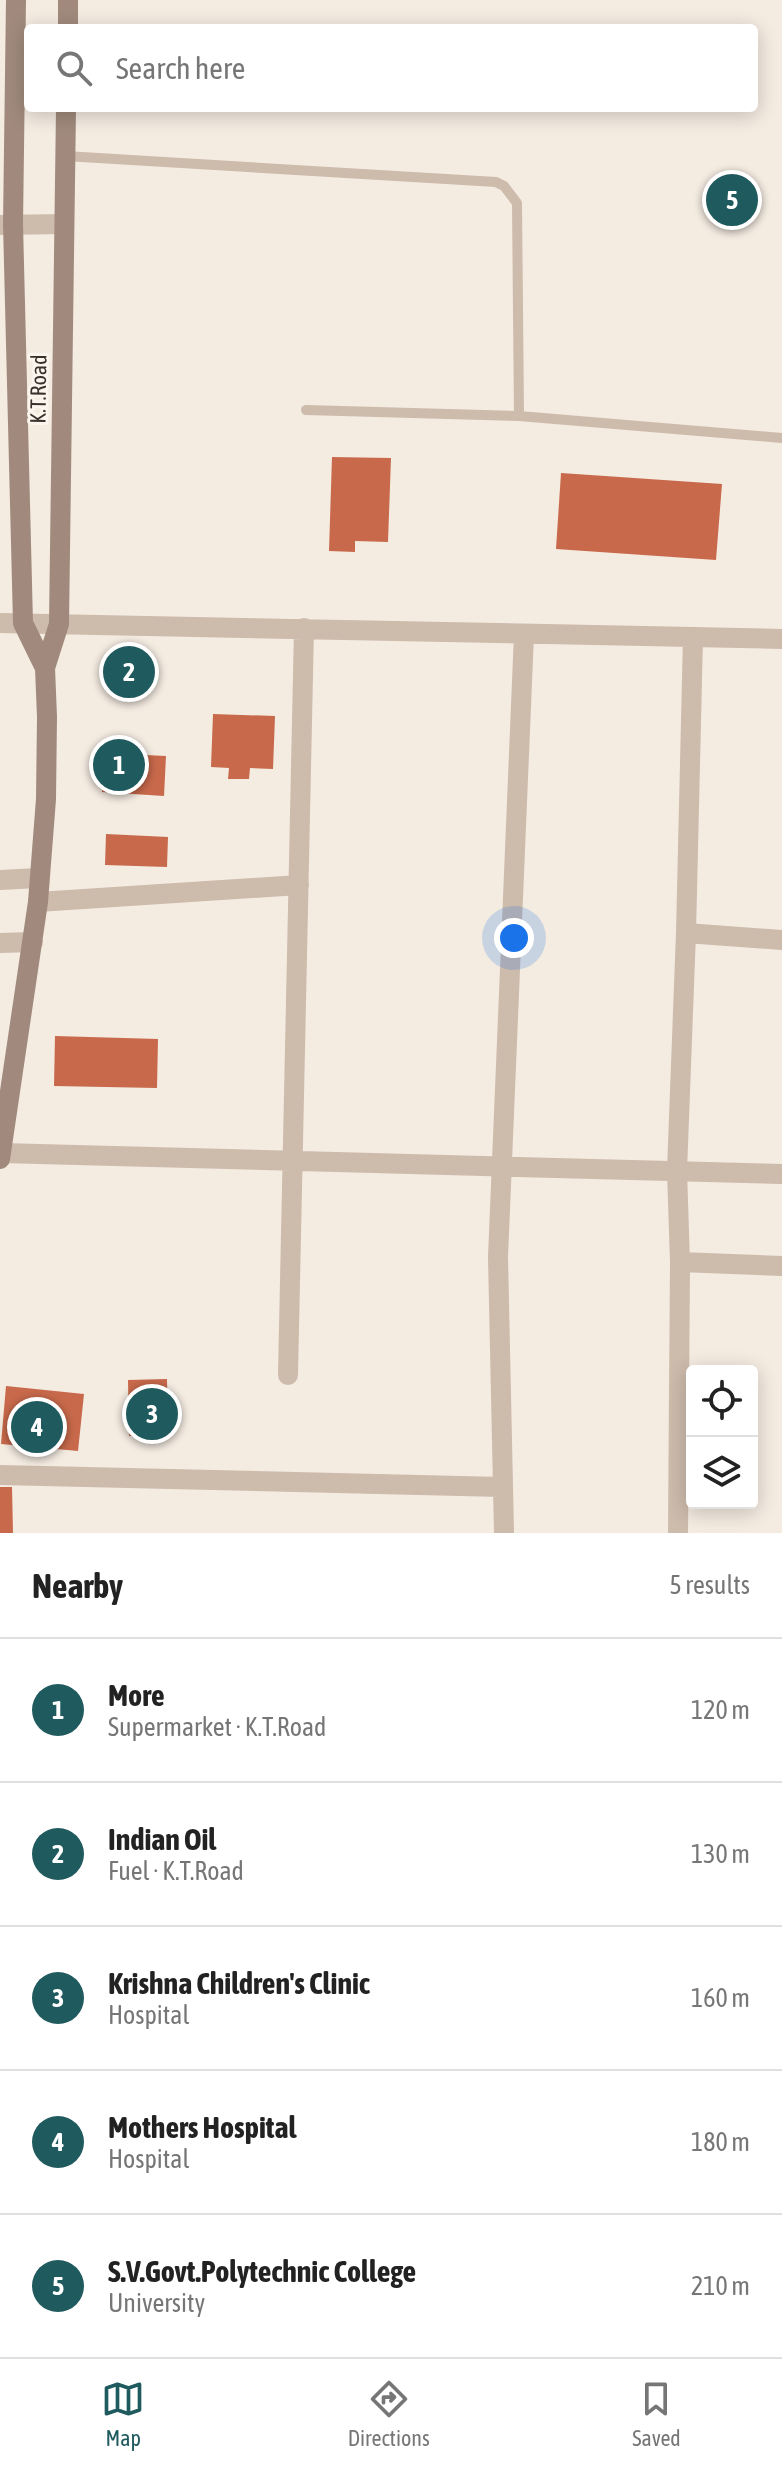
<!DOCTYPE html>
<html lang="en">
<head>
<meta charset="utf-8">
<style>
	body { margin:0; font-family:"Asap Condensed",sans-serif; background:#f6f6f6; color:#222 }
	.controls { position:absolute; right:24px; bottom:24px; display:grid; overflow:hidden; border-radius:8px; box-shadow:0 4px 20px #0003 }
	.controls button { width:72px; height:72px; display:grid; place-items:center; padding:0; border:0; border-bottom:2px solid #e0e0e0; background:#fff; color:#222; font:40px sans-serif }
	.you { position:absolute; left:514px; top:938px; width:28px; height:28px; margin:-20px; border:6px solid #fff; border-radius:50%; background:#1a73e8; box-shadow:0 0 0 12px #1a73e833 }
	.badge { display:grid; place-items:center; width:52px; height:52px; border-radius:50%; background:#1f5a5e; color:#fff; font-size:26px; font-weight:700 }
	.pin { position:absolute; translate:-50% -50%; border:4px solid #fff; box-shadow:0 2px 8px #0006 }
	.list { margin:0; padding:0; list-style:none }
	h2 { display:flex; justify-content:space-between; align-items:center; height:104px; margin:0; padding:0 32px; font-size:34px }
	h2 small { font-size:26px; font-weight:400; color:#767676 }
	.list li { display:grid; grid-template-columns:52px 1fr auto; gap:24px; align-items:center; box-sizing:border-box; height:144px; padding:0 32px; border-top:2px solid #e0e0e0 }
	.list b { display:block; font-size:30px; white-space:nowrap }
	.list p { margin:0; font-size:26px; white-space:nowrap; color:#767676 }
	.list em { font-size:26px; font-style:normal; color:#767676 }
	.icon { flex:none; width:44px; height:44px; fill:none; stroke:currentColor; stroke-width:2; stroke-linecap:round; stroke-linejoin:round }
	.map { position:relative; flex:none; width:782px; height:1533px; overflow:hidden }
	.search { position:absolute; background:#fff; box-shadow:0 4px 20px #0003; left:24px; right:24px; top:24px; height:88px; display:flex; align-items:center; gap:20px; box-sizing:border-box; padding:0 28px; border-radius:8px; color:#767676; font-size:30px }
	.sheet { height:824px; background:#fff }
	nav { display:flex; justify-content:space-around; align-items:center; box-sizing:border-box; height:112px; border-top:2px solid #e0e0e0; background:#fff; font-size:22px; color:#767676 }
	nav a { display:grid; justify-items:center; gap:4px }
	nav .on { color:#1f5a5e }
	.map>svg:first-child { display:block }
	.building { fill:#c8694b }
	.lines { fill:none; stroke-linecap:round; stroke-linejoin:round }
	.service { stroke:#cdbbac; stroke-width:10 }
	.minor { stroke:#cdbbac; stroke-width:20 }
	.secondary { stroke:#a18a7d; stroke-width:20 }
	.labels { text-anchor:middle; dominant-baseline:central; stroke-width:6; stroke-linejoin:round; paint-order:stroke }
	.street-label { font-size:22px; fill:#3b302b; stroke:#fbf5ee }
</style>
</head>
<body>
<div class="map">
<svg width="782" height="1533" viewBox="0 0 782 1533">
	<rect width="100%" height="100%" fill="#f4ebe1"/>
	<path class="building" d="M 332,457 L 391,458 L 388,542 L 355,541 L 355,552 L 329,551 Z
		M 561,473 L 722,484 L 716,560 L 556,549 Z
		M 213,714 L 275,716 L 273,769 L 250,768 L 249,779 L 228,779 L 229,768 L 211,767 Z
		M 104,753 L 166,756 L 164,796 L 102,792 Z
		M 106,834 L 168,837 L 167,867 L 105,865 Z
		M 55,1036 L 158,1039 L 157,1088 L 54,1086 Z
		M 167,1379 L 168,1435 L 129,1436 L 128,1380 Z
		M 6,1386 L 84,1394 L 78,1451 L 1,1444 Z
		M 0,1487 L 12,1487 L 13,1533 L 0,1533 Z"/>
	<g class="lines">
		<path class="service" d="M 65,156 L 496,182 L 504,186 L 517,203 L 519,416
			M 306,410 L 519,416 L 782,438"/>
		<path class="minor" d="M 0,225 L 64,224
			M 0,623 L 693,637 L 686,933 L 677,1171 L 680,1262 L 678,1533
			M 693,637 L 782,639
			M 0,880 L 38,878
			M 38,902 L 299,885
			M 686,933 L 782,940
			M 0,943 L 33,942
			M 1,1153 L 782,1174
			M 680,1262 L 782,1266
			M 288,1375 L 304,628
			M 0,1475 L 502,1487
			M 504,1533 L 498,1257 L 524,634"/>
		<path class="secondary" d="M 16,0 L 13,224 L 23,623 L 45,668
			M 68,28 L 68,0
			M 0,1159 L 38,902 L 46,799 L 47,717 L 45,668 L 59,624 L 66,108"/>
	</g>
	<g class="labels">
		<g class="street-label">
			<text transform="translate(38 389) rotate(-89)">K.T.Road</text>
		</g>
	</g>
</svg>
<div class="controls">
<button><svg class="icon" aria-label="locate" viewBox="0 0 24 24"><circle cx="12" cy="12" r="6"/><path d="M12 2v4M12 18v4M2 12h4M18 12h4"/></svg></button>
<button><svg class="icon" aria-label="layers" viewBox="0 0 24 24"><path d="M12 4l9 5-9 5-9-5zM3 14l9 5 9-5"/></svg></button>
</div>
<div class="you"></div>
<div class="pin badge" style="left:119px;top:765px">1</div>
<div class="pin badge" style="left:129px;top:672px">2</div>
<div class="pin badge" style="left:152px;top:1414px">3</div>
<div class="pin badge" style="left:37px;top:1427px">4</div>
<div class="pin badge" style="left:732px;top:200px">5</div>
<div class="search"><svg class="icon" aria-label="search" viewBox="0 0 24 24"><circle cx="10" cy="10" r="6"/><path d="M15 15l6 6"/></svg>Search here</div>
</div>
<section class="sheet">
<h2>Nearby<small>5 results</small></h2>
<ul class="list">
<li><span class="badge">1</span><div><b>More</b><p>Supermarket · K.T.Road</p></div><em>120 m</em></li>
<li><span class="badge">2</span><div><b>Indian Oil</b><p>Fuel · K.T.Road</p></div><em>130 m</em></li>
<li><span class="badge">3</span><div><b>Krishna Children's Clinic</b><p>Hospital</p></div><em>160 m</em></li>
<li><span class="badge">4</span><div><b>Mothers Hospital</b><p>Hospital</p></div><em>180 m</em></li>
<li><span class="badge">5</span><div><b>S.V.Govt.Polytechnic College</b><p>University</p></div><em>210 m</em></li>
</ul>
</section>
<nav>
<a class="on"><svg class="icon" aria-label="map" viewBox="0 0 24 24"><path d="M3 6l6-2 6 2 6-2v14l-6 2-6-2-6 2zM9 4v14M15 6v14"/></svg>Map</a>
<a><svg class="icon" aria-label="directions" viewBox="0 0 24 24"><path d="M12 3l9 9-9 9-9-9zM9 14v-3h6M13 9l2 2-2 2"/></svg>Directions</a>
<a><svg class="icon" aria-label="saved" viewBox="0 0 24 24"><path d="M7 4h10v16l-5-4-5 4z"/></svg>Saved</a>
</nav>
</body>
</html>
